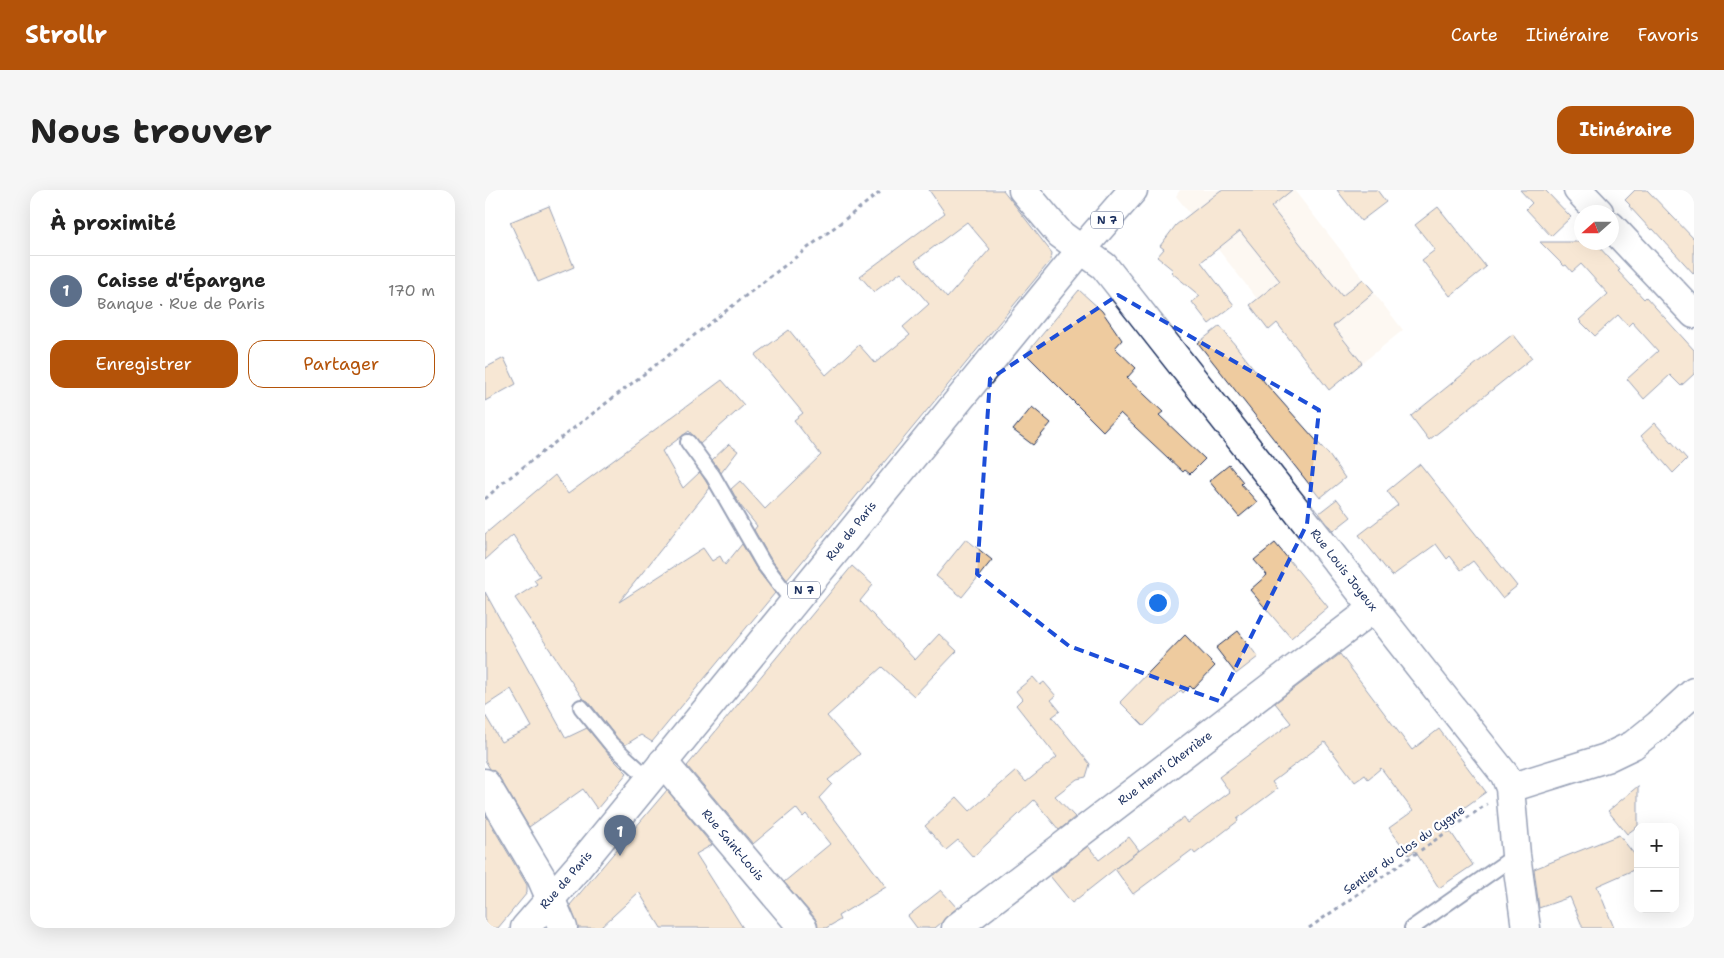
<!DOCTYPE html>
<html lang="fr">
<head>
<meta charset="utf-8">
<style>
	body { margin:0; font-family:"Shantell Sans",sans-serif; background:#f6f6f6; color:#222 }
	.controls { position:absolute; right:15px; bottom:15px; display:grid; overflow:hidden; border-radius:10px; box-shadow:0 5px 20px #0002 }
	.controls button { width:45px; height:45px; display:grid; place-items:center; padding:0; border:0; border-bottom:1px solid #e0e0e0; background:#fff; color:#222; font:25px sans-serif }
	.compass { position:absolute; left:1089px; top:15px; width:45px; height:45px; border-radius:50%; background:#fff; box-shadow:0 5px 20px #0002; rotate:249deg }
	.you { position:absolute; left:672px; top:412px; width:18px; height:18px; margin:-12px; border:4px solid #fff; border-radius:50%; background:#1a73e8; box-shadow:0 0 0 8px #1a73e833 }
	.badge { display:grid; place-items:center; width:32px; height:32px; border-radius:50%; background:#b45309; color:#fff; font-size:16px; font-weight:700 }
	.pin { position:absolute; translate:-50% -41px; filter:drop-shadow(0 1px 2px #0008) }
	.pin::after { content:''; position:absolute; top:26px; width:18px; height:15px; background:inherit; clip-path:polygon(0 0,100% 0,50% 100%) }
	.list { margin:0; padding:0; list-style:none }
	h2 { display:flex; justify-content:space-between; align-items:center; height:65px; margin:0; padding:0 20px; font-size:21px }
	h2 small { font-size:16px; font-weight:400; color:#767676 }
	.list li { display:grid; grid-template-columns:32px 1fr auto; gap:15px; align-items:center; box-sizing:border-box; height:70px; padding:0 20px; border-top:1px solid #e0e0e0 }
	.list b { display:block; font-size:19px; white-space:nowrap }
	.list p { margin:0; font-size:16px; white-space:nowrap; color:#767676 }
	.list em { font-size:16px; font-style:normal; color:#767676 }
	.actions { display:flex; gap:10px; padding:15px 20px }
	.actions a { flex:1; padding:11px 0; border:1px solid #b45309; border-radius:15px; text-align:center; font-size:18px; color:#b45309 }
	.actions .main { background:#b45309; color:#fff }
	.map { position:relative; flex:none; width:1209px; height:738px; overflow:hidden; border-radius:15px }
	header { display:flex; align-items:center; gap:30px; box-sizing:border-box; height:70px; padding:0 25px; background:#b45309; color:#fff }
	header strong { font-size:24px }
	nav { display:flex; gap:28px; margin-inline-start:auto; font-size:18px }
	.intro { display:flex; align-items:center; justify-content:space-between; box-sizing:border-box; height:120px; padding:0 30px }
	h1 { margin:0; font-size:35px }
	.button { padding:12px 22px; border-radius:15px; background:#b45309; color:#fff; font-size:18px; font-weight:700 }
	main { display:flex; gap:30px; padding:0 30px }
	aside { flex:1; background:#fff; border-radius:15px; box-shadow:0 5px 20px #0002 }
	.map>svg:first-child { display:block }
	.built { fill:#faefe2 }
	.building { fill:#eecb9f; stroke:#1b2f5e; fill-rule:evenodd }
	.lines { fill:none; stroke-linecap:round; stroke-linejoin:round }
	.service-casing { stroke:#1b2f5e; stroke-width:18 }
	.minor-casing { stroke:#1b2f5e; stroke-width:31 }
	.tertiary-casing { stroke:#1b2f5e; stroke-width:31 }
	.primary-casing { stroke:#1b2f5e; stroke-width:31 }
	.path { stroke:#1b2f5e; stroke-width:3; stroke-dasharray:4 4; stroke-linecap:butt }
	.service { stroke:#fff; stroke-width:14 }
	.minor { stroke:#fff; stroke-width:28 }
	.tertiary { stroke:#fff; stroke-width:28 }
	.primary { stroke:#fff; stroke-width:28 }
	.marked { fill:none; stroke:#1d4ed8; stroke-width:4; stroke-dasharray:10 6; stroke-linejoin:round }
	.labels { text-anchor:middle; dominant-baseline:central; stroke-width:4.5; stroke-linejoin:round; paint-order:stroke }
	.shield { fill:#fff; stroke:#5f6d8e; stroke-width:1 }
	.shield-label { font-size:11px; font-weight:bold; fill:#1b2f5e }
	.street-label { font-size:12px; fill:#1b2f5e; stroke:#fff }
</style>
</head>
<body>
<header>
<strong>Strollr</strong>
<nav><a>Carte</a><a>Itinéraire</a><a>Favoris</a></nav>
</header>
<div class="intro"><h1>Nous trouver</h1><a class="button">Itinéraire</a></div>
<main>
<aside>
<h2>À proximité<small></small></h2>
<ul class="list">
<li><span class="badge" style="background:#5c6f8a">1</span><div><b>Caisse d'Épargne</b><p>Banque · Rue de Paris</p></div><em>170 m</em></li>
</ul>
<div class="actions"><a class="main">Enregistrer</a><a>Partager</a></div>
</aside>
<div class="map">
<svg width="1209" height="738" viewBox="0 0 1209 738">
	<rect width="100%" height="100%" fill="#fff"/>
	<filter id="ink" filterUnits="userSpaceOnUse"><feTurbulence type="fractalNoise" baseFrequency=".02" numOctaves="2"/><feDisplacementMap in="SourceGraphic" scale="10" xChannelSelector="R" yChannelSelector="G"/><feConvolveMatrix kernelMatrix="1 2 1 2 8 2 1 2 1" color-interpolation-filters="sRGB"/></filter>
	<g filter="url(#ink)">
		<path class="built" d="M 695,0 L 809,0 L 918,140 L 844,200 L 691,6 Z"/>
		<path class="building" d="M 444,0 L 518,0 L 567,63 L 566,70 L 302,390 L 285,368 L 269,340 L 272,336 L 255,315 L 246,299 L 255,291 L 280,319 L 336,265 L 309,230 L 318,223 L 270,165 L 304,140 L 341,185 L 374,155 L 390,173 L 425,145 L 418,137 L 444,114 L 416,82 L 389,102 L 375,86 L 460,23 ZM 482,32 L 505,59 L 462,108 L 430,71 Z
			M 736,0 L 807,0 L 786,17 L 857,106 L 878,89 L 889,102 L 848,136 L 877,173 L 844,200 L 792,133 L 784,140 L 765,115 L 795,91 L 755,41 L 716,72 L 749,115 L 724,134 L 707,112 L 715,106 L 686,82 L 688,80 L 672,67 L 679,59 L 675,56 L 691,35 Z
			M 852,0 L 892,0 L 901,12 L 876,31 Z
			M 1035,0 L 1060,0 L 1086,27 L 1066,46 L 1041,19 L 1047,13 Z
			M 1150,0 L 1162,0 L 1209,49 L 1209,84 L 1168,39 L 1166,40 L 1144,16 L 1145,15 L 1140,10 Z
			M 64,16 L 89,77 L 53,92 L 25,32 Z
			M 953,17 L 1001,77 L 965,106 L 937,70 L 950,60 L 930,35 Z
			M 1055,52 L 1119,52 L 1114,57 L 1135,80 L 1133,81 L 1159,109 L 1161,107 L 1209,160 L 1209,184 L 1196,196 L 1185,185 L 1159,209 L 1142,189 L 1173,161 L 1147,132 L 1143,136 L 1133,125 L 1110,146 L 1094,130 L 1123,104 L 1096,74 L 1087,82 L 1081,75 L 1079,76 Z
			M 594,100 L 617,121 L 637,150 L 630,158 L 651,178 L 642,188 L 678,222 L 674,225 L 720,269 L 705,284 L 700,280 L 698,282 L 635,223 L 618,241 L 541,164 Z
			M 735,136 L 781,194 L 844,265 L 860,288 L 835,308 L 713,153 Z
			M 1028,144 L 1047,168 L 944,250 L 926,226 Z
			M 19,168 L 31,194 L 0,211 L 0,178 Z
			M 237,190 L 259,215 L 215,254 L 204,241 L 177,261 L 198,298 L 215,282 L 225,298 L 134,412 L 218,358 L 227,371 L 235,366 L 240,375 L 257,354 L 271,378 L 290,403 L 167,552 L 156,545 L 140,555 L 132,548 L 103,511 L 98,509 L 30,408 L 52,394 L 49,390 L 55,386 L 28,345 L 0,370 L 0,344 L 70,285 L 83,304 Z
			M 547,217 L 566,233 L 548,255 L 528,240 Z
			M 1170,233 L 1202,269 L 1188,283 L 1156,246 Z
			M 244,254 L 253,261 L 236,283 L 227,270 Z
			M 935,274 L 1032,396 L 1017,408 L 988,371 L 976,380 L 965,366 L 962,369 L 951,354 L 907,386 L 874,345 L 913,315 L 902,301 Z
			M 744,275 L 758,292 L 756,294 L 772,312 L 754,327 L 724,291 Z
			M 852,309 L 866,327 L 848,341 L 834,323 Z
			M 481,349 L 507,370 L 477,407 L 451,386 Z
			M 790,353 L 843,417 L 806,448 L 765,400 L 782,385 L 769,370 Z
			M 367,376 L 388,395 L 375,411 L 430,470 L 454,444 L 472,461 L 429,506 L 397,477 L 342,526 L 375,564 L 343,590 L 347,594 L 334,608 L 401,697 L 353,726 L 355,730 L 341,738 L 333,738 L 330,728 L 299,692 L 345,654 L 321,624 L 318,627 L 311,618 L 268,654 L 202,576 Z
			M 0,402 L 81,548 L 102,538 L 125,566 L 142,583 L 112,619 L 98,599 L 44,637 L 13,585 L 5,579 L 0,570 L 0,525 L 16,552 L 47,537 L 26,499 L 0,516 Z
			M 753,441 L 773,467 L 751,484 L 731,458 Z
			M 700,445 L 730,476 L 708,499 L 705,496 L 698,503 L 696,500 L 659,536 L 635,512 Z
			M 855,464 L 927,560 L 954,539 L 1001,602 L 959,632 L 988,675 L 954,698 L 930,661 L 924,665 L 904,638 L 928,621 L 896,578 L 883,589 L 880,585 L 870,592 L 840,552 L 787,592 L 792,599 L 752,629 L 753,631 L 710,664 L 707,660 L 648,704 L 630,679 L 587,713 L 565,686 L 603,656 L 614,670 L 644,647 L 654,660 L 631,678 L 699,627 L 703,633 L 745,602 L 734,587 L 806,533 L 790,513 Z
			M 548,487 L 555,495 L 559,492 L 571,506 L 566,510 L 575,521 L 567,527 L 605,574 L 601,587 L 592,589 L 570,606 L 590,627 L 574,640 L 549,610 L 488,667 L 473,650 L 461,660 L 440,636 L 472,607 L 485,621 L 531,581 L 541,592 L 572,567 L 531,515 L 537,509 L 531,501 Z
			M 1153,596 L 1153,636 L 1142,644 L 1123,621 Z
			M 182,600 L 227,655 L 211,664 L 258,738 L 176,738 L 154,702 L 115,738 L 93,738 L 85,715 Z
			M 0,624 L 42,695 L 42,703 L 13,738 L 0,738 Z
			M 1134,645 L 1153,669 L 1153,678 L 1112,696 L 1129,738 L 1098,738 L 1085,707 L 1054,718 L 1049,679 Z
			M 456,700 L 472,718 L 462,726 L 456,733 L 450,738 L 432,738 L 423,726 Z"/>
		<g class="lines">
			<defs>
				<path id="service" d="M 203,252 L 228,286 L 278,373 L 308,412
					M 96,517 L 126,554 L 164,589
					M 927,738 L 1031,665"/>
				<path id="minor" d="M 538,0 L 575,44 L 619,76 L 1020,585 L 1025,598 L 1031,665 L 1041,738
					M 1093,0 L 1114,22
					M 1126,36 L 1209,124
					M 178,572 L 318,738
					M 1025,598 L 1121,568 L 1148,555 L 1173,535 L 1209,502
					M 471,738 L 889,418"/>
				<path id="tertiary" d="M 0,593 L 56,687 L 78,738"/>
				<path id="primary" d="M 40,738 L 94,676 L 596,60 L 648,0"/>
			</defs>
			<use href="#service" class="service-casing"/>
			<use href="#minor" class="minor-casing"/>
			<use href="#tertiary" class="tertiary-casing"/>
			<use href="#primary" class="primary-casing"/>
			<path class="path" d="M 0,309 L 20,291 L 398,0
				M 824,738 L 1002,614"/>
			<use href="#service" class="service"/>
			<use href="#minor" class="minor"/>
			<use href="#tertiary" class="tertiary"/>
			<use href="#primary" class="primary"/>
		</g>
	</g>
	<path d="M0 0H1209V738H0ZM 633,105 L 834,220 L 822,334 L 734,511 L 584,456 L 492,384 L 505,189 Z" fill="#fff" fill-opacity=".55" fill-rule="evenodd"/>
	<path class="marked" d="M 633,105 L 834,220 L 822,334 L 734,511 L 584,456 L 492,384 L 505,189 Z"/>
	<g class="labels">
		<g class="shield">
			<rect x="606" y="21.5" width="32" height="17" rx="4"/>
			<rect x="303" y="391.5" width="32" height="17" rx="4"/>
		</g>
		<g class="shield-label">
			<text x="622" y="30">N 7</text>
			<text x="319" y="400">N 7</text>
		</g>
		<g class="street-label">
			<text transform="translate(366 341) rotate(-51)">Rue de Paris</text>
			<text transform="translate(859 380) rotate(52)">Rue Louis Joyeux</text>
			<text transform="translate(680 578) rotate(-37)">Rue Henri Cherrière</text>
			<text transform="translate(248 655) rotate(50)">Rue Saint-Louis</text>
			<text transform="translate(919 660) rotate(-35)">Sentier du Clos du Cygne</text>
			<text transform="translate(81 690) rotate(-49)">Rue de Paris</text>
		</g>
	</g>
</svg>
<div class="controls">
<button>+</button>
<button>−</button>
</div>
<svg class="compass" viewBox="-18 -18 36 36"><path d="M0-13l5 13h-10z" fill="#e53935"/><path d="M0 13l5-13h-10z" fill="#767676"/></svg>
<div class="you"></div>
<div class="pin badge" style="left:135px;top:666px;background:#5c6f8a">1</div>
</div>
</main>
</body>
</html>
